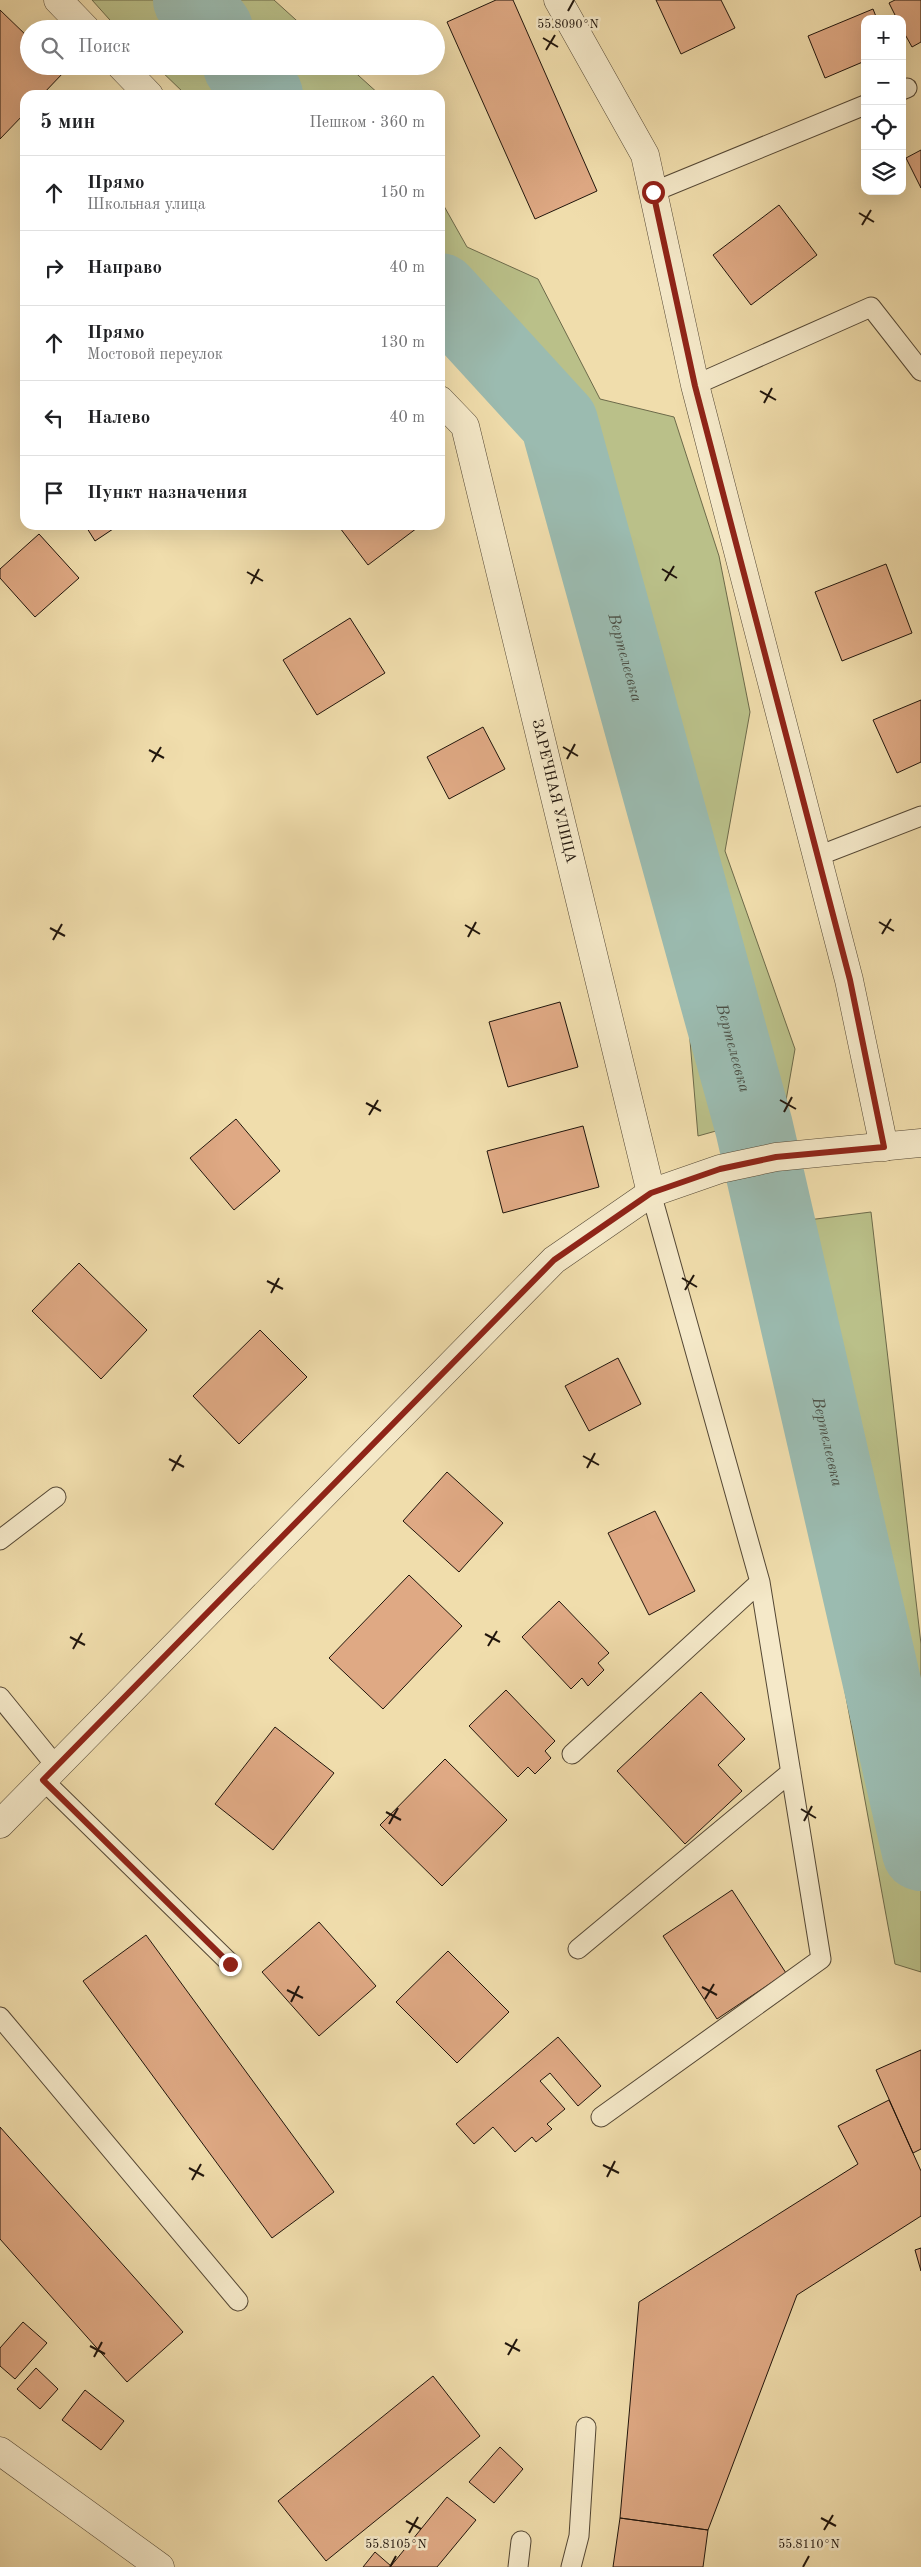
<!DOCTYPE html>
<html lang="ru">
<head>
<meta charset="utf-8">
<style>
	body { margin:0; font-family:"Old Standard TT",serif; background:#f6f6f6; color:#202124 }
	.controls { position:absolute; right:15px; top:15px; display:grid; overflow:hidden; border-radius:10px; box-shadow:0 5px 20px #0002 }
	.controls button { width:45px; height:45px; display:grid; place-items:center; padding:0; border:0; border-bottom:1px solid #e0e0e0; background:#fff; color:#202124; font:25px sans-serif }
	.stop { position:absolute; width:15px; height:15px; margin:-11px; border:4px solid #8f2418; border-radius:50%; background:#fff }
	.stop.end { background:#8f2418; border-color:#fff; box-shadow:0 1px 5px #0008 }
	.list { margin:0; padding:0; list-style:none }
	h2 { display:flex; justify-content:space-between; align-items:center; height:65px; margin:0; padding:0 20px; font-size:21px }
	h2 small { font-size:16px; font-weight:400; color:#757577 }
	.list li { display:grid; grid-template-columns:32px 1fr auto; gap:15px; align-items:center; box-sizing:border-box; height:75px; padding:0 20px; border-top:1px solid #e0e0e0 }
	.list b { display:block; font-size:19px; white-space:nowrap }
	.list p { margin:0; font-size:16px; white-space:nowrap; color:#757577 }
	.list em { font-size:16px; font-style:normal; color:#757577 }
	.icon { flex:none; width:28px; height:28px; fill:none; stroke:currentColor; stroke-width:2; stroke-linecap:round; stroke-linejoin:round }
	.map { position:relative; flex:none; width:921px; height:2567px; overflow:hidden }
	.search { position:absolute; background:#fff; box-shadow:0 5px 20px #0002; left:20px; top:20px; width:425px; height:55px; display:flex; align-items:center; gap:12px; box-sizing:border-box; padding:0 18px; border-radius:28px; color:#757577; font-size:19px }
	.panel { position:absolute; background:#fff; box-shadow:0 5px 20px #0002; left:20px; top:90px; width:425px; height:440px; border-radius:15px }
	.map>svg:first-child { display:block }
	.green { fill:#bac089; stroke:#6d6a4a }
	.lines { fill:none; stroke-linecap:round; stroke-linejoin:round }
	.river { stroke:#9bbbb0; stroke-width:78 }
	.building { fill:#dfa984; stroke:#20150c }
	.service-casing { stroke:#544734; stroke-width:21 }
	.minor-casing { stroke:#544734; stroke-width:29 }
	.tertiary-casing { stroke:#544734; stroke-width:29 }
	.service { stroke:#f5e9c9; stroke-width:19 }
	.minor { stroke:#f5e9c9; stroke-width:28 }
	.tertiary { stroke:#f5e9c9; stroke-width:28 }
	.route { stroke:#8f2418; stroke-width:6 }
	.ticks { fill:none; stroke:#20150c; stroke-width:2 }
	.labels { text-anchor:middle; dominant-baseline:central; stroke-width:5; stroke-linejoin:round; paint-order:stroke }
	.street-label { font-size:15px; fill:#20150c; stroke:#f5e9c9 }
	.water-label { font-size:16px; font-style:italic; fill:#4b4f45; stroke:#f5e9c9 }
	.ticks-label { font-size:12px; text-anchor:middle; fill:#20150c; stroke:#f5e9c9; stroke-width:5; stroke-linejoin:round; paint-order:stroke }
</style>
</head>
<body>
<div class="map">
<svg width="921" height="2567" viewBox="0 0 921 2567">
	<rect width="100%" height="100%" fill="#f0ddac"/>
	<filter id="stains"><feTurbulence type="fractalNoise" baseFrequency=".004" numOctaves="4"/><feColorMatrix values="0 0 0 0 .2 0 0 0 0 .09 0 0 0 0 .02 0 0 0 .5 -.17"/></filter>
	<radialGradient id="worn" r=".72"><stop offset=".6" stop-color="#630" stop-opacity="0"/><stop offset="1" stop-color="#630" stop-opacity=".3"/></radialGradient>
	<path class="green" d="M 92,0 L 274,0 L 306,29 L 118,29 Z
		M 156,66 L 348,66 L 380,95 L 186,95 Z
		M 440,199 L 467,247 L 538,279 L 600,399 L 674,417 L 719,556 L 750,712 L 725,851 L 795,1049 L 784,1112 L 698,1136 L 684,969 L 600,698 L 558,467 L 517,398 L 440,340 Z
		M 871,1212 L 921,1644 L 921,1972 L 895,1964 L 820,1555 L 753,1227 Z"/>
	<g class="lines">
		<g class="river">
			<path d="M 192,0 L 214,29"/>
			<path d="M 242,66 L 264,95"/>
			<path id="s1" d="M 440,292 L 559,422 L 754,1127 L 921,1852"/>
		</g>
	</g>
	<path class="building" d="M 496,0 L 513,0 L 597,191 L 535,219 L 447,22 Z
		M 656,0 L 721,0 L 735,28 L 681,54 Z
		M 895,0 L 921,0 L 921,42 L 912,47 L 902,29 L 902,19 L 897,19 L 889,3 Z
		M 873,9 L 877,19 L 865,19 L 865,61 L 825,78 L 808,36 Z
		M 0,10 L 29,38 L 29,66 L 58,66 L 64,72 L 42,95 L 25,95 L 25,113 L 0,139 Z
		M 921,150 L 921,188 L 906,158 Z
		M 779,205 L 817,255 L 751,305 L 713,255 Z
		M 85,525 L 119,525 L 95,541 Z
		M 343,525 L 421,525 L 368,565 L 340,528 Z
		M 39,534 L 79,578 L 35,617 L 0,578 L 0,569 Z
		M 886,564 L 912,633 L 842,661 L 815,592 Z
		M 350,618 L 385,673 L 317,715 L 283,660 Z
		M 921,700 L 921,762 L 897,773 L 873,720 Z
		M 483,727 L 505,769 L 449,799 L 427,757 Z
		M 560,1002 L 578,1067 L 508,1087 L 489,1022 Z
		M 236,1119 L 280,1171 L 234,1210 L 190,1158 Z
		M 583,1126 L 599,1187 L 503,1213 L 487,1151 Z
		M 79,1263 L 147,1330 L 101,1379 L 32,1311 Z
		M 260,1330 L 307,1377 L 239,1444 L 193,1396 Z
		M 618,1358 L 641,1404 L 589,1431 L 565,1386 Z
		M 447,1472 L 503,1523 L 459,1572 L 403,1521 Z
		M 655,1511 L 695,1591 L 649,1615 L 608,1533 Z
		M 409,1575 L 462,1626 L 383,1709 L 329,1658 Z
		M 559,1601 L 609,1653 L 598,1663 L 604,1670 L 588,1686 L 582,1678 L 571,1689 L 522,1637 Z
		M 506,1690 L 555,1741 L 545,1751 L 551,1758 L 535,1774 L 528,1767 L 518,1777 L 469,1726 Z
		M 701,1692 L 745,1739 L 718,1765 L 742,1791 L 685,1844 L 617,1771 Z
		M 275,1727 L 334,1773 L 273,1850 L 215,1804 Z
		M 445,1759 L 507,1820 L 442,1886 L 380,1825 Z
		M 732,1890 L 786,1973 L 717,2019 L 663,1936 Z
		M 319,1922 L 376,1986 L 319,2036 L 262,1972 Z
		M 146,1935 L 334,2192 L 272,2238 L 83,1981 Z
		M 448,1951 L 509,2012 L 457,2063 L 396,2002 Z
		M 558,2037 L 601,2086 L 578,2106 L 550,2073 L 540,2081 L 565,2109 L 547,2124 L 552,2129 L 536,2142 L 532,2137 L 515,2152 L 493,2127 L 474,2144 L 456,2124 Z
		M 921,2050 L 921,2149 L 913,2153 L 876,2070 Z
		M 889,2100 L 921,2171 L 921,2216 L 797,2295 L 708,2530 L 620,2518 L 639,2302 L 858,2164 L 838,2126 Z
		M 0,2127 L 183,2332 L 127,2382 L 0,2239 Z
		M 921,2248 L 921,2271 L 915,2250 Z
		M 23,2322 L 47,2343 L 15,2379 L 0,2366 L 0,2348 Z
		M 36,2368 L 58,2389 L 40,2409 L 17,2389 Z
		M 433,2376 L 480,2436 L 326,2561 L 278,2501 Z
		M 85,2390 L 124,2421 L 101,2450 L 62,2420 Z
		M 500,2447 L 523,2469 L 494,2503 L 469,2482 Z
		M 447,2497 L 476,2520 L 437,2567 L 363,2567 L 375,2552 L 391,2566 Z
		M 620,2518 L 708,2530 L 703,2567 L 613,2567 Z"/>
	<g class="lines">
		<defs>
			<path id="service" d="M 902,90 L 907,88
				M 653,192 L 865,105
				M 695,385 L 871,307 L 921,371
				M 818,856 L 921,816
				M 0,1540 L 56,1497
				M 0,1697 L 56,1766
				M 572,1754 L 760,1582
				M 43,1780 L 231,1964
				M 578,1949 L 791,1772
				M 0,2017 L 238,2301
				M 601,2117 L 821,1959 L 760,1582 L 651,1193
				M 518,2567 L 521,2541
				M 571,2567 L 579,2536 L 586,2427"/>
			<g id="minor">
				<path d="M 58,0 L 86,29"/>
				<path d="M 558,0 L 645,155 L 695,385 L 849,980 L 884,1147"/>
				<path d="M 121,66 L 149,95"/>
				<path id="s2" d="M 440,400 L 465,426 L 651,1193"/>
			</g>
			<path id="tertiary" d="M 0,1824 L 554,1260 L 651,1193 L 720,1169 L 776,1157 L 921,1143
				M 0,2451 L 160,2567"/>
		</defs>
		<use href="#service" class="service-casing"/>
		<use href="#minor" class="minor-casing"/>
		<use href="#tertiary" class="tertiary-casing"/>
		<use href="#service" class="service"/>
		<use href="#minor" class="minor"/>
		<use href="#tertiary" class="tertiary"/>
	</g>
	<g class="lines">
		<path class="route" d="M 230,1964 L 43,1780 L 554,1260 L 651,1193 L 720,1169 L 776,1157 L 884,1147 L 850,980 L 695,386 L 653,192"/>
	</g>
	<path class="ticks" d="M 568,11 L 574,0M 543,38 L 558,47M 546,50 L 555,35M 859,213 L 874,222M 862,225 L 871,210M 760,391 L 776,400M 764,403 L 772,388M 662,569 L 677,578M 247,572 L 263,581M 665,581 L 674,566M 251,584 L 259,569M 563,747 L 578,756M 149,750 L 164,758M 567,759 L 575,744M 152,762 L 161,747M 879,922 L 894,931M 465,925 L 480,934M 50,928 L 65,936M 882,934 L 891,919M 468,937 L 476,922M 53,940 L 62,924M 780,1100 L 796,1109M 366,1103 L 381,1111M 784,1112 L 792,1097M 369,1115 L 378,1100M 682,1278 L 697,1287M 267,1281 L 283,1289M 685,1290 L 694,1275M 271,1293 L 279,1278M 583,1456 L 599,1465M 169,1459 L 184,1467M 587,1468 L 595,1453M 172,1471 L 181,1455M 485,1634 L 500,1642M 70,1637 L 85,1645M 488,1646 L 497,1631M 73,1649 L 82,1633M 801,1809 L 816,1818M 386,1812 L 401,1820M 804,1821 L 812,1806M 389,1824 L 398,1808M 702,1987 L 717,1995M 287,1990 L 303,1998M 705,1999 L 714,1984M 291,2002 L 299,1986M 603,2165 L 619,2173M 189,2168 L 204,2176M 607,2177 L 615,2161M 192,2180 L 201,2164M 505,2343 L 520,2351M 90,2346 L 105,2354M 508,2355 L 517,2339M 94,2357 L 102,2342M 821,2518 L 836,2526M 406,2521 L 421,2529M 824,2530 L 833,2515M 409,2533 L 418,2517M 390,2567 L 396,2556M 803,2567 L 809,2556"/>
	<g class="labels">
		<g class="street-label">
			<text stroke="none"><textPath href="#s2" startOffset="412">ЗАРЕЧНАЯ УЛИЦА</textPath></text>
		</g>
		<g class="water-label">
			<text stroke="none"><textPath href="#s1" startOffset="421">Вертелеевка</textPath></text>
			<text stroke="none"><textPath href="#s1" startOffset="826">Вертелеевка</textPath></text>
			<text stroke="none"><textPath href="#s1" startOffset="1231">Вертелеевка</textPath></text>
		</g>
	</g>
	<g class="ticks-label">
		<text x="568" y="28">55.8090°N</text>
		<text x="396" y="2548">55.8105°N</text>
		<text x="809" y="2548">55.8110°N</text>
	</g>
	<rect width="100%" height="100%" filter="url(#stains)"/>
	<rect width="100%" height="100%" fill="url(#worn)"/>
</svg>
<div class="controls">
<button>+</button>
<button>−</button>
<button><svg class="icon" aria-label="locate" viewBox="0 0 24 24"><circle cx="12" cy="12" r="6"/><path d="M12 2v4M12 18v4M2 12h4M18 12h4"/></svg></button>
<button><svg class="icon" aria-label="layers" viewBox="0 0 24 24"><path d="M12 4l9 5-9 5-9-5zM3 14l9 5 9-5"/></svg></button>
</div>
<div class="stop" style="left:653px;top:192px"></div>
<div class="stop end" style="left:230px;top:1964px"></div>
<div class="search"><svg class="icon" aria-label="search" viewBox="0 0 24 24"><circle cx="10" cy="10" r="6"/><path d="M15 15l6 6"/></svg>Поиск</div>
<section class="panel">
<h2>5 мин<small>Пешком · 360 m</small></h2>
<ul class="list">
<li><svg class="icon" aria-label="ahead" viewBox="0 0 24 24"><path d="M12 20V5M6 11l6-6 6 6"/></svg><div><b>Прямо</b><p>Школьная улица</p></div><em>150 m</em></li>
<li><svg class="icon" aria-label="right" viewBox="0 0 24 24"><path d="M7 20v-9h11M14 6l5 5-5 5"/></svg><div><b>Направо</b></div><em>40 m</em></li>
<li><svg class="icon" aria-label="ahead" viewBox="0 0 24 24"><path d="M12 20V5M6 11l6-6 6 6"/></svg><div><b>Прямо</b><p>Мостовой переулок</p></div><em>130 m</em></li>
<li><svg class="icon" aria-label="left" viewBox="0 0 24 24"><path d="M17 20v-9H6M10 6l-5 5 5 5"/></svg><div><b>Налево</b></div><em>40 m</em></li>
<li><svg class="icon" aria-label="arrive" viewBox="0 0 24 24"><path d="M6 21V4h12l-3 4 3 4H6"/></svg><div><b>Пункт назначения</b></div></li>
</ul>
</section>
</div>
</body>
</html>
